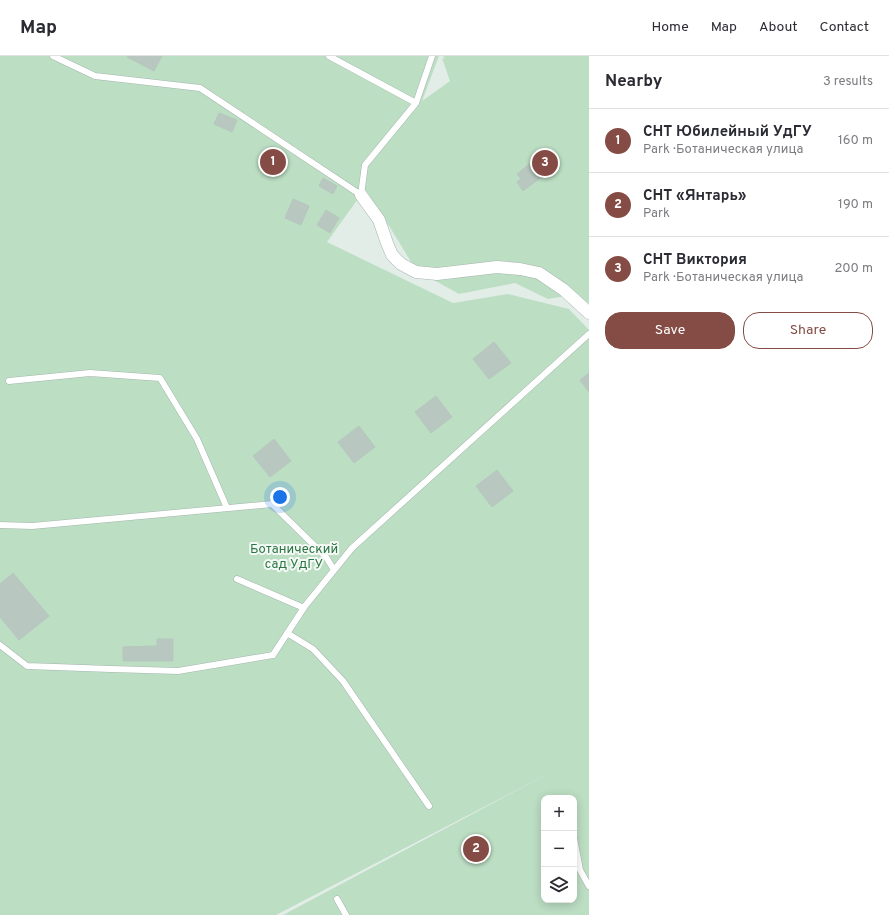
<!DOCTYPE html>
<html lang="en">
<head>
<meta charset="utf-8">
<style>
	body { margin:0; font-family:Overpass,sans-serif; background:#f2f2f3; color:#2b2b33 }
	.controls { position:absolute; right:12px; bottom:12px; display:grid; overflow:hidden; border-radius:8px; box-shadow:0 2px 10px #0003 }
	.controls button { width:36px; height:36px; display:grid; place-items:center; padding:0; border:0; border-bottom:1px solid #e1e1e2; background:#fff; color:#2b2b33; font:20px sans-serif }
	.you { position:absolute; left:280px; top:441px; width:14px; height:14px; margin:-10px; border:3px solid #fff; border-radius:50%; background:#1a73e8; box-shadow:0 0 0 6px #1a73e833 }
	.badge { display:grid; place-items:center; width:26px; height:26px; border-radius:50%; background:#854c45; color:#fff; font-size:13px; font-weight:700 }
	.pin { position:absolute; translate:-50% -50%; border:2px solid #fff; box-shadow:0 1px 4px #0006 }
	.list { margin:0; padding:0; list-style:none }
	h2 { display:flex; justify-content:space-between; align-items:center; height:52px; margin:0; padding:0 16px; font-size:17px }
	h2 small { font-size:13px; font-weight:400; color:#7c7c81 }
	.list li { display:grid; grid-template-columns:26px 1fr auto; gap:12px; align-items:center; box-sizing:border-box; height:64px; padding:0 16px; border-top:1px solid #e1e1e2 }
	.list b { display:block; font-size:15px; white-space:nowrap }
	.list p { margin:0; font-size:13px; white-space:nowrap; color:#7c7c81 }
	.list em { font-size:13px; font-style:normal; color:#7c7c81 }
	.actions { display:flex; gap:8px; padding:12px 16px }
	.actions a { flex:1; padding:9px 0; border:1px solid #854c45; border-radius:16px; text-align:center; font-size:14px; color:#854c45 }
	.actions .main { background:#854c45; color:#fff }
	.icon { flex:none; width:22px; height:22px; fill:none; stroke:currentColor; stroke-width:2; stroke-linecap:round; stroke-linejoin:round }
	.map { position:relative; flex:none; width:589px; height:859px; overflow:hidden }
	header { display:flex; align-items:center; gap:24px; box-sizing:border-box; height:56px; padding:0 20px; background:#fff; border-bottom:1px solid #e1e1e2 }
	header strong { font-size:19px }
	nav { display:flex; gap:22px; margin-inline-start:auto; font-size:14px }
	main { display:flex }
	aside { flex:1; background:#fff }
	.map>svg:first-child { display:block }
	.green { fill:#bcdec3; fill-rule:evenodd }
	.building { fill:#b8c8c1; stroke:#b6c7be }
	.lines { fill:none; stroke-linecap:round; stroke-linejoin:round }
	.service-casing { stroke:#a6b5af; stroke-width:7 }
	.minor-casing { stroke:#a6b5af; stroke-width:13 }
	.service { stroke:#fff; stroke-width:6 }
	.minor { stroke:#fff; stroke-width:12 }
	.labels { text-anchor:middle; dominant-baseline:central; stroke-width:4; stroke-linejoin:round; paint-order:stroke }
	.park-label { font-size:13px; fill:#2c7643; stroke:#f4f9f6 }
</style>
</head>
<body>
<header>
<strong>Map</strong>
<nav><a>Home</a><a>Map</a><a>About</a><a>Contact</a></nav>
</header>
<main>
<div class="map">
<svg width="589" height="859" viewBox="0 0 589 859">
	<rect width="100%" height="100%" fill="#e3ede8"/>
	<path class="green" d="M 0,0 L 439,0 L 422,45 L 450,25 L 442,2 L 445,3 L 443,0 L 589,0 L 589,248 L 578,238 L 548,243 L 515,227 L 459,238 L 416,214 L 391,173 L 365,133 L 327,186 L 453,247 L 508,238 L 569,253 L 589,274 L 589,859 L 283,859 L 555,714 L 276,859 L 0,859 ZM 544,742 L 574,742 L 574,844 L 544,844 Z"/>
	<path class="building" d="M 128,0 L 162,0 L 154,15 L 127,1 Z
		M 219,57 L 237,64 L 232,76 L 214,68 Z
		M 532,106 L 543,120 L 523,135 L 517,126 L 521,123 L 517,118 Z
		M 323,122 L 337,130 L 333,138 L 319,130 Z
		M 293,143 L 309,150 L 301,169 L 285,162 Z
		M 326,154 L 339,162 L 330,177 L 317,169 Z
		M 494,286 L 511,307 L 489,323 L 473,303 Z
		M 589,317 L 589,336 L 580,324 Z
		M 436,340 L 452,361 L 431,377 L 415,356 Z
		M 359,370 L 375,391 L 354,407 L 338,386 Z
		M 274,383 L 291,405 L 270,421 L 253,400 Z
		M 497,414 L 513,435 L 492,451 L 476,430 Z
		M 13,517 L 49,560 L 19,584 L 0,561 L 0,528 Z
		M 157,583 L 173,583 L 173,605 L 123,605 L 123,591 L 157,590 Z"/>
	<g class="lines">
		<defs>
			<path id="service" d="M 53,0 L 95,20 L 200,32 L 361,139 L 365,109 L 416,47 L 432,0
				M 329,0 L 416,47
				M 9,325 L 90,317 L 160,322 L 197,383 L 227,452
				M 0,469 L 32,470 L 272,448 L 326,501 L 334,514
				M 237,523 L 304,552
				M 287,577 L 313,593 L 343,625 L 429,750
				M 0,589 L 27,610 L 111,613 L 178,615 L 273,599 L 305,550 L 352,492 L 589,278
				M 574,782 L 580,814 L 589,830
				M 337,843 L 346,859"/>
			<path id="minor" d="M 361,139 L 379,164 L 387,187 L 392,199 L 401,208 L 416,216 L 437,218 L 497,211 L 520,213 L 539,217 L 564,234 L 589,257"/>
		</defs>
		<use href="#service" class="service-casing"/>
		<use href="#minor" class="minor-casing"/>
		<use href="#service" class="service"/>
		<use href="#minor" class="minor"/>
	</g>
	<g class="labels">
		<g class="park-label">
			<text x="294" y="494">Ботанический<tspan x="294" dy="15">сад УдГУ</tspan></text>
		</g>
	</g>
</svg>
<div class="controls">
<button>+</button>
<button>−</button>
<button><svg class="icon" aria-label="layers" viewBox="0 0 24 24"><path d="M12 4l9 5-9 5-9-5zM3 14l9 5 9-5"/></svg></button>
</div>
<div class="you"></div>
<div class="pin badge" style="left:273px;top:106px">1</div>
<div class="pin badge" style="left:476px;top:793px">2</div>
<div class="pin badge" style="left:545px;top:107px">3</div>
</div>
<aside>
<h2>Nearby<small>3 results</small></h2>
<ul class="list">
<li><span class="badge">1</span><div><b>СНТ Юбилейный УдГУ</b><p>Park · Ботаническая улица</p></div><em>160 m</em></li>
<li><span class="badge">2</span><div><b>СНТ «Янтарь»</b><p>Park</p></div><em>190 m</em></li>
<li><span class="badge">3</span><div><b>СНТ Виктория</b><p>Park · Ботаническая улица</p></div><em>200 m</em></li>
</ul>
<div class="actions"><a class="main">Save</a><a>Share</a></div>
</aside>
</main>
</body>
</html>
